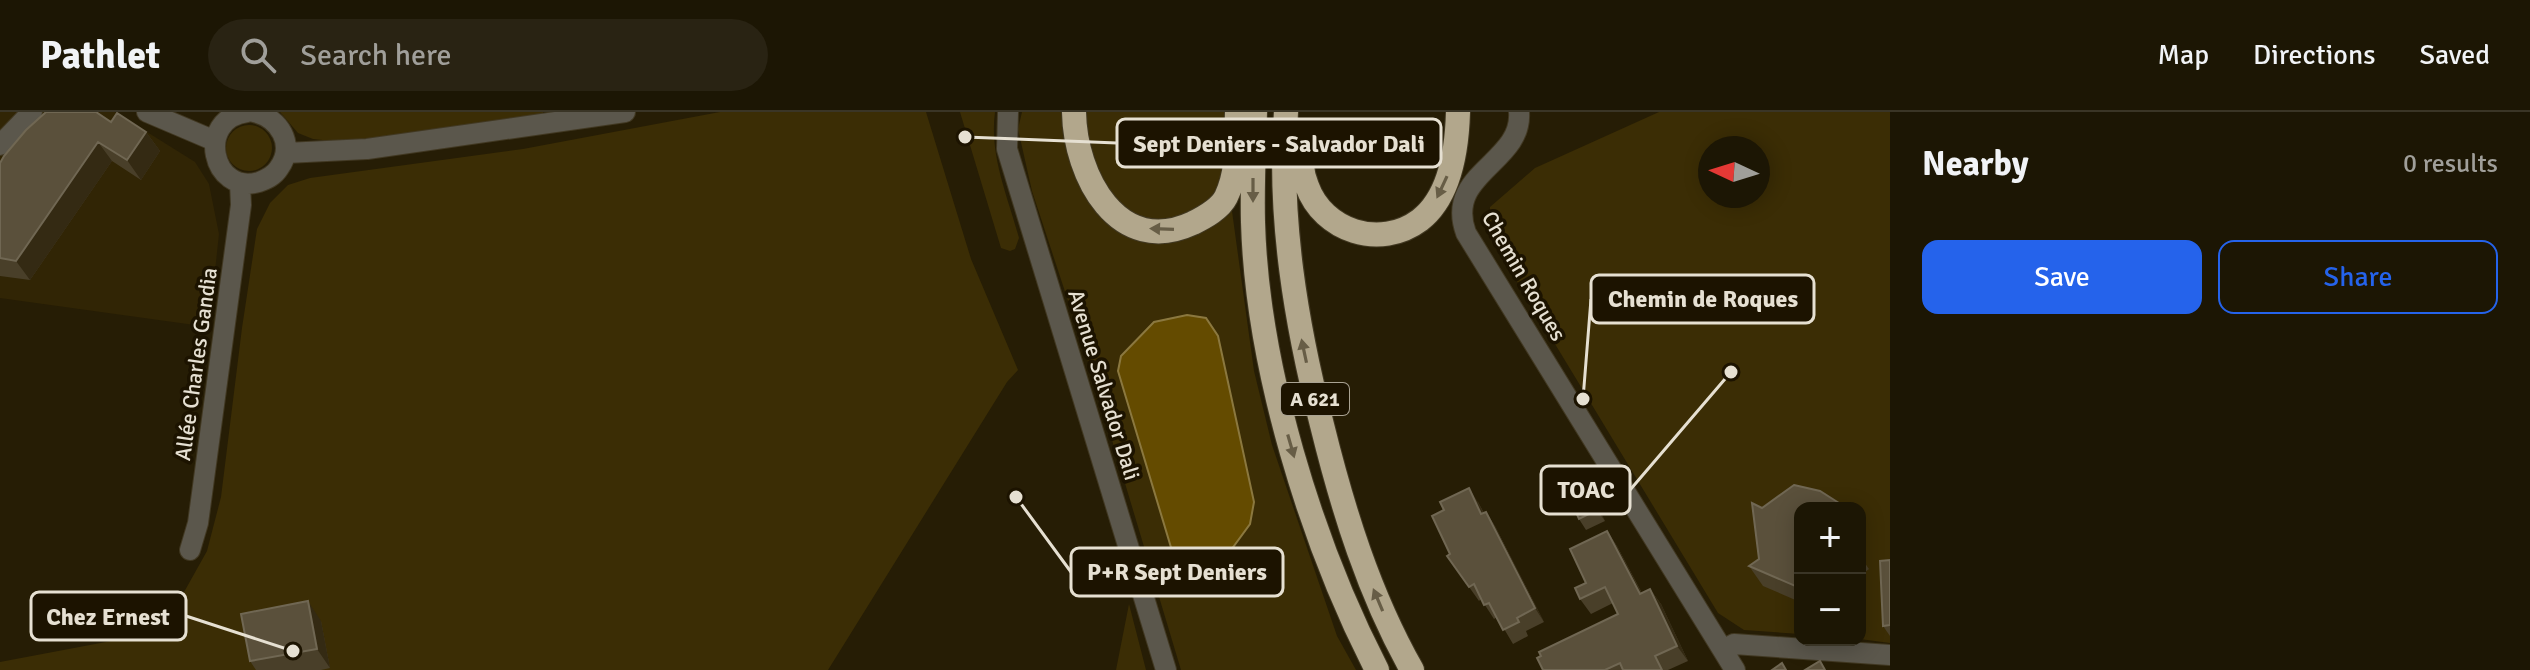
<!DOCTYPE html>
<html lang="en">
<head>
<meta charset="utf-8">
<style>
	body { margin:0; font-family:Signika,sans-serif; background:#292313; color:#f1f3f6 }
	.controls { position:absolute; right:24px; bottom:24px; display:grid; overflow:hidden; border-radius:16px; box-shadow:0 4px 20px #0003 }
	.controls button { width:72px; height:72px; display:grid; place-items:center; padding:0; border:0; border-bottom:2px solid #3a3526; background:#1c1604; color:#f1f3f6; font:40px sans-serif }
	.compass { position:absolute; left:1698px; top:24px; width:72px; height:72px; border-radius:50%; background:#1c1604; box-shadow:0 4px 20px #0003; rotate:274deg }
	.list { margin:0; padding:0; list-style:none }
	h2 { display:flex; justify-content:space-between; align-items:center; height:104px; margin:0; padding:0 32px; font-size:34px }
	h2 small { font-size:26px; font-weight:400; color:#a09f9a }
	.actions { display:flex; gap:16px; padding:24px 32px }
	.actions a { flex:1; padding:18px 0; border:2px solid #2563eb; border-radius:16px; text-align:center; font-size:28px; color:#2563eb }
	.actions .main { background:#2563eb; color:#fff }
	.icon { flex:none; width:44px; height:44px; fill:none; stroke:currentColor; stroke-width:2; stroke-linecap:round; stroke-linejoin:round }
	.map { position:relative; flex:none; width:1890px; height:558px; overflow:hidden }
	header { display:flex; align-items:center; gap:48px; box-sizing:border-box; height:112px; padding:0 40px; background:#1c1604; border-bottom:2px solid #3a3526 }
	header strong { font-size:38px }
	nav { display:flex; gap:44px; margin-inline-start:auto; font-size:28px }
	.search { width:560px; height:72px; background:#292313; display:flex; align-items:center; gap:20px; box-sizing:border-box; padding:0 28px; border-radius:44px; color:#a09f9a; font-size:30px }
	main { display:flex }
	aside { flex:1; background:#1c1604 }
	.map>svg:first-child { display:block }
	.built { fill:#312505 }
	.green { fill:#3b2d05; fill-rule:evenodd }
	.water { fill:#644b00; stroke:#8b783f; stroke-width:2 }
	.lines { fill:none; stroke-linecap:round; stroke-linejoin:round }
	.minor-casing { stroke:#413822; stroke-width:22 }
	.highway-casing { stroke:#413822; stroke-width:26 }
	.minor { stroke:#5b574c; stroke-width:20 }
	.highway { stroke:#b2a78c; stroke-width:24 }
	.wall { fill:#493f29 }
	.shaded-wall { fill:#342a13 }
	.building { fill:#5a503b; stroke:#706753; stroke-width:2 }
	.oneway { fill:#675d46 }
	.labels { text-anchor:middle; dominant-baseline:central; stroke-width:7; stroke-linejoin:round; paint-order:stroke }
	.shield { fill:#1c1300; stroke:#a9a293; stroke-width:2 }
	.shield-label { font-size:20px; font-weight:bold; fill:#e6e0d2 }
	.street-label { font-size:22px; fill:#e6e0d2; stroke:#1c1300 }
	.leader { fill:none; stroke:#e6e0d2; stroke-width:3 }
	.callout-dot { fill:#e6e0d2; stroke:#1c1300; stroke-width:3 }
	.callout { fill:#1c1300; stroke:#e6e0d2; stroke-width:3 }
	.callout-label { font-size:24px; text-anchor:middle; font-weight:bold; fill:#e6e0d2 }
</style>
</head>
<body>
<header>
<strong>Pathlet</strong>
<div class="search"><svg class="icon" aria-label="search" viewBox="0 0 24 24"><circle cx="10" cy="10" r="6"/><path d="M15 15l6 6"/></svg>Search here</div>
<nav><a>Map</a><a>Directions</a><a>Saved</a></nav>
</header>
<main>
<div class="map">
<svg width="1890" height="558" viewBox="0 0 1890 558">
	<rect width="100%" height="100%" fill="#261d05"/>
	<path class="built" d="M 0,0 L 115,0 L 195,50 L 209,72 L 219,122 L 209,215 L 0,186 Z"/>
	<path class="green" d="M 280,0 L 543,0 L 544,6 L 371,28 L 332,29 L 313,27 L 298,21 Z
		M 720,0 L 926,0 L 971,147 L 1018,258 L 1007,270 L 828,558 L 0,558 L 0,550 L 127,526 L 174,498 L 207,439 L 221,385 L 242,216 L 257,117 L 270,91 L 288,73 L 310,66 L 523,37 Z
		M 960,0 L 995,0 C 989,43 1008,85 1019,126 L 1015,137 L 1010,139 L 1001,136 Z
		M 1022,0 L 1069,0 L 1079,66 L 1148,130 L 1195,123 L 1231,92 L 1254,259 L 1272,333 L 1337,524 L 1356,558 L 1181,558 L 1094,268 L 1032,79 L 1018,17 Z
		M 1082,0 L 1227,0 L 1222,63 L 1214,82 L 1202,94 L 1182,107 L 1162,110 L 1142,106 L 1122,98 L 1097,60 Z
		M 1659,0 L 1890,0 L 1890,531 L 1860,527 L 1860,396 L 1800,396 L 1800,522 L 1744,518 L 1718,501 L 1489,123 L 1490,95 L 1535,56 ZM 1710,36 L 1758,36 L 1758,84 L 1710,84 Z
		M226 36a23 23 0 1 1 46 0a23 23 0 1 1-46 0Z
		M 1129,492 L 1146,558 L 1116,558 Z"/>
	<path class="water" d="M 1187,203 L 1206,206 L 1218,224 L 1254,390 L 1250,412 L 1198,483 L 1185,482 L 1118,259 L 1121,244 L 1154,210 Z"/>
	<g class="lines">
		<defs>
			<path id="minor" d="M 147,0 L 215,29
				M 247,0 C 195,7 212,84 259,70 C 267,67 274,64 279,56 C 296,32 279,6 254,0
				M 1008,0 L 1007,37 L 1166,558
				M 1519,0 C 1523,51 1444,61 1466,121 L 1735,558
				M 0,33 L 32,0
				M 286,41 L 367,37 L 625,0
				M 190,438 L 198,411 L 241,93 L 240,71
				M 1723,538 L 1734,532 L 1890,543"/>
			<path id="highway" d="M 1074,0 C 1075,64 1118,146 1193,111 C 1205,105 1220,97 1226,85 C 1239,58 1236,29 1237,0
				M 1255,0 C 1254,36 1252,73 1253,110 C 1257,254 1311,430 1377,558
				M 1286,0 C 1278,105 1296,212 1322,313 C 1343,398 1369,482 1412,558
				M 1301,25 C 1301,42 1300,57 1307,74 C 1323,119 1380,138 1420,108 C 1451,84 1457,36 1458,0"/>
		</defs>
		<use href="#minor" class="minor-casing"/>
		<use href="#highway" class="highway-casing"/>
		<use href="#minor" class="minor"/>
		<use href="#highway" class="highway"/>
	</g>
	<path class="wall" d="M 111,10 L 146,20 L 160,39 L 141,68 L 112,49 L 30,168 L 0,164 L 0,51 Z
		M 1588,380 L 1596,391 L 1605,409 L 1586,418 L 1579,407 Z
		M 1478,390 L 1484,401 L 1486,400 L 1495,414 L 1544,510 L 1526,519 L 1528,524 L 1513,532 L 1497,505 L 1494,507 L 1481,487 L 1479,489 L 1447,444 L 1450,442 Z
		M 1839,391 L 1843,396 L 1800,396 L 1800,490 L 1763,474 L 1749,454 L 1759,447 L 1762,396 Z
		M 1607,419 L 1617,434 L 1642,481 L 1650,477 L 1661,492 L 1688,549 L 1668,558 L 1543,558 L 1618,502 L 1613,491 L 1591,502 L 1580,487 Z
		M 1860,444 L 1869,457 L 1860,464 Z
		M 1890,448 L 1890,524 L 1883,514 Z
		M 321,509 L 330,556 L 321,558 L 256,558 L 250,549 Z"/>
	<path class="shaded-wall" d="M 146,20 L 160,39 L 141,68 L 127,48 Z
		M 98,30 L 112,49 L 30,168 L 16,149 Z
		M 1469,376 L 1478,390 L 1491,416 L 1481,402 Z
		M 1588,380 L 1596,391 L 1605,409 L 1597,398 Z
		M 1486,400 L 1495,414 L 1544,510 L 1535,496 Z
		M 1607,419 L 1617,434 L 1650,497 L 1640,482 Z
		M 1650,477 L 1661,492 L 1688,549 L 1677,534 Z
		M 308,489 L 321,509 L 330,556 L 317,537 Z"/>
	<path class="building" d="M 46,0 L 96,0 L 111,10 L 117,1 L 146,20 L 127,48 L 98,30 L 16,149 L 0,146 L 0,51 L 4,44 L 26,18 Z
		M 1794,373 L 1820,379 L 1839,391 L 1840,396 L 1800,396 L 1800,476 L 1749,454 L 1759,447 L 1752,391 L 1762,396 Z
		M 1469,376 L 1481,402 L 1486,400 L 1535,496 L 1517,506 L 1519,510 L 1503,518 L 1489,491 L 1484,493 L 1474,472 L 1469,475 L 1447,444 L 1450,442 L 1432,404 L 1444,398 L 1440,390 Z
		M 1588,380 L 1597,398 L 1579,407 L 1571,389 Z
		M 1607,419 L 1640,482 L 1650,477 L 1677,534 L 1655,544 L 1662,558 L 1623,558 L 1620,551 L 1605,558 L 1543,558 L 1537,546 L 1541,544 L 1539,540 L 1618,502 L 1605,475 L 1580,487 L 1575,476 L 1586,471 L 1570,437 Z
		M 1890,448 L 1890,513 L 1883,514 L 1880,449 Z
		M 308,489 L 317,537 L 250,549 L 241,502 Z
		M 1820,549 L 1825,558 L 1805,558 Z
		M 1782,551 L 1786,558 L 1772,558 Z"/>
	<defs><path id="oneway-solid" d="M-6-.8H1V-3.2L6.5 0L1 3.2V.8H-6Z" transform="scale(2)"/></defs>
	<g class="oneway">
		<use href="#oneway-solid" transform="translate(1442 75) rotate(115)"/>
		<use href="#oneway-solid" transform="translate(1253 78) rotate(90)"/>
		<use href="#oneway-solid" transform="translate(1162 117) rotate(-178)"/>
		<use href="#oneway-solid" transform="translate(1304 239) rotate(-102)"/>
		<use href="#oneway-solid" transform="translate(1291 334) rotate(74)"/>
		<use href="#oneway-solid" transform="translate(1378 488) rotate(-113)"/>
	</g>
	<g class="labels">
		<rect class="shield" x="1281" y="271" width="68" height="32" rx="6"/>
		<g class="shield-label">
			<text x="1315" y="287">A 621</text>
		</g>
		<g class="street-label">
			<text transform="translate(1524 164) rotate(60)">Chemin Roques</text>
			<text transform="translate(196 252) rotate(-82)">Allée Charles Gandia</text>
			<text transform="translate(1104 273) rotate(73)">Avenue Salvador Dali</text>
		</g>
	</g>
	<path class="leader" d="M965 25L1117 31M1583 287L1591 187M1731 260L1630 378M1016 385L1071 460M293 539L186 504"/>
	<g class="callout-dot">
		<circle cx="965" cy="25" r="8"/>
		<circle cx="1583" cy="287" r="8"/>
		<circle cx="1731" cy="260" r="8"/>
		<circle cx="1016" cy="385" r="8"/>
		<circle cx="293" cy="539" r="8"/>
	</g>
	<g class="callout">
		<rect x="1117" y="7" width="324" height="48" rx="8"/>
		<rect x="1591" y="163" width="223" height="48" rx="8"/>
		<rect x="1541" y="354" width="89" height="48" rx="8"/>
		<rect x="1071" y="436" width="212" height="48" rx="8"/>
		<rect x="31" y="480" width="155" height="48" rx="8"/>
	</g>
	<g class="callout-label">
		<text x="1279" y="40">Sept Deniers - Salvador Dali</text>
		<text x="1703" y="195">Chemin de Roques</text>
		<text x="1586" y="386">TOAC</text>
		<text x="1177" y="468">P+R Sept Deniers</text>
		<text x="108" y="513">Chez Ernest</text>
	</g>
</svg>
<div class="controls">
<button>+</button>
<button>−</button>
</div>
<svg class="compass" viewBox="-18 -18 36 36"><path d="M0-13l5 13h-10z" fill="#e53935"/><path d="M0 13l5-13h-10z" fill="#a09f9a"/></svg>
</div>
<aside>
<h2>Nearby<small>0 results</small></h2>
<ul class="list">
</ul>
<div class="actions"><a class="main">Save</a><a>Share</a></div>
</aside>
</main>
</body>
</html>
